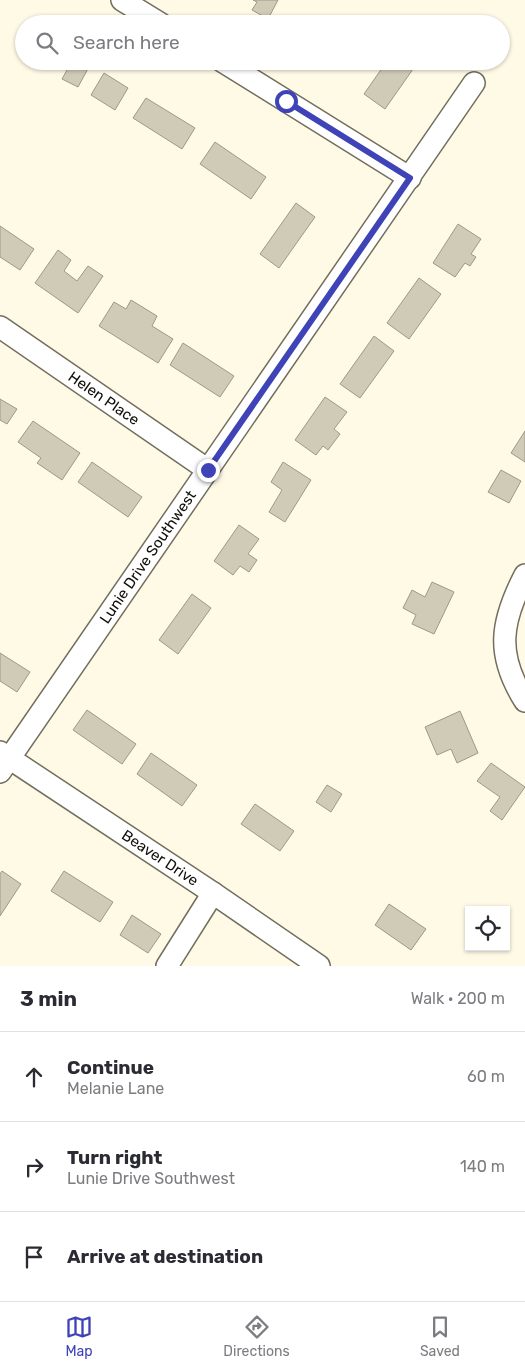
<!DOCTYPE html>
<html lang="en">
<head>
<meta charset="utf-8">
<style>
	body { margin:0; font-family:Rubik,sans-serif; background:#f7f7f7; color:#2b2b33 }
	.controls { position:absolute; right:15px; bottom:15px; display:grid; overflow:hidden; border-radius:0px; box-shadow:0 1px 4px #0004 }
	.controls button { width:45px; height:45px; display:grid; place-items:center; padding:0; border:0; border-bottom:1px solid #e1e1e2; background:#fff; color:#2b2b33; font:25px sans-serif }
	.stop { position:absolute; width:15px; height:15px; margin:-11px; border:4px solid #3f43b8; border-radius:50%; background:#fff }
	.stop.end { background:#3f43b8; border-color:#fff; box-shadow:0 1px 5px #0008 }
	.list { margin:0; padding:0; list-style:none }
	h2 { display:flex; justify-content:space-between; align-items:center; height:65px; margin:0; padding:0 20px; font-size:21px }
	h2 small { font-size:16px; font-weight:400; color:#7c7c81 }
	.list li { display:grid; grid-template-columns:32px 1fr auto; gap:15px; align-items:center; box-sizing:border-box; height:90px; padding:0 20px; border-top:1px solid #e1e1e2 }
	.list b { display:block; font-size:19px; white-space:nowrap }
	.list p { margin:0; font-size:16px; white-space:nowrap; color:#7c7c81 }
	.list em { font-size:16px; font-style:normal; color:#7c7c81 }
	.icon { flex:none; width:28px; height:28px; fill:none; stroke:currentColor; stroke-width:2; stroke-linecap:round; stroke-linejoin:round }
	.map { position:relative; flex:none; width:525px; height:966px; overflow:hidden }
	.search { position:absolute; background:#fff; box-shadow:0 1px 4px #0004; left:15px; right:15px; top:15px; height:55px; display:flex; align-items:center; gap:12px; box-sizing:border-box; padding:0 18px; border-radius:28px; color:#7c7c81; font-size:19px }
	.sheet { height:335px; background:#fff }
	nav { display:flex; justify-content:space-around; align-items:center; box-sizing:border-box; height:70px; border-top:1px solid #e1e1e2; background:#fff; font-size:14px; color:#7c7c81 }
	nav a { display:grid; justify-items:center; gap:2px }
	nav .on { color:#3f43b8 }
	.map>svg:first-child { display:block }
	.building { fill:#d0cbb7; stroke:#9e9986 }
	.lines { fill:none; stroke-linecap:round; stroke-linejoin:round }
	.minor-casing { stroke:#736e5d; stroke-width:24 }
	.minor { stroke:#fff; stroke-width:21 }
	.route { stroke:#3f43b8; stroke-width:6 }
	.labels { text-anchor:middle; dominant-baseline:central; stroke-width:4; stroke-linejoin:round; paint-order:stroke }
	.street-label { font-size:15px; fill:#110f09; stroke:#fff }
</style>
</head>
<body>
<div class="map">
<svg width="525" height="966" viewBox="0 0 525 966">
	<rect width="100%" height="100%" fill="#fffae6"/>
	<path class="building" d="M 253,0 L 278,0 L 268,19 L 252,10 L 257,2 Z
		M 72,61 L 83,61 L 90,65 L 78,87 L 62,79 Z
		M 387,61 L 418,62 L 385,109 L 364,94 Z
		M 104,73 L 128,88 L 115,110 L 91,95 Z
		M 146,98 L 195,128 L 182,149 L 133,118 Z
		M 215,142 L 266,177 L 251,199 L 200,164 Z
		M 296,203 L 315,217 L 279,268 L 260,254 Z
		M 458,224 L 481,239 L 471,254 L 476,257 L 470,266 L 465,263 L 455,277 L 433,263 Z
		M 0,226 L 34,249 L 20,270 L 0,257 Z
		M 58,250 L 71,260 L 64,271 L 77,281 L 88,266 L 103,276 L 78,313 L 35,283 Z
		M 419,278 L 441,294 L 409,339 L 387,323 Z
		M 131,300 L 157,316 L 152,326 L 173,339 L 158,363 L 99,326 L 114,302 L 126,309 Z
		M 374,336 L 394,351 L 360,398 L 340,384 Z
		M 183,343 L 234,376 L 220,397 L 170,365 Z
		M 325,397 L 347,412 L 334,429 L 340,434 L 328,450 L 323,446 L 316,455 L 295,440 Z
		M 0,399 L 17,409 L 7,424 L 0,420 Z
		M 33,421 L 80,453 L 62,480 L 37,463 L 41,458 L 18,442 Z
		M 525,431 L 525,462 L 511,453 Z
		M 92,462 L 142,497 L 128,517 L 78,482 Z
		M 283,462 L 311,480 L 285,522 L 269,512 L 282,490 L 271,482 Z
		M 501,470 L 521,481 L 509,503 L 488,492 Z
		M 239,525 L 259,539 L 248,554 L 257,560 L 249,572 L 240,566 L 233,575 L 214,561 Z
		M 432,582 L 454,592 L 434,634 L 412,624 L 416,615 L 403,608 L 412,590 L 425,597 Z
		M 192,594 L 211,608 L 178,654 L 159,640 Z
		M 0,653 L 30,672 L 17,692 L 0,681 Z
		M 87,710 L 136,744 L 122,764 L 73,730 Z
		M 460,711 L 478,753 L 457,763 L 451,749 L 437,755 L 425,727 Z
		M 151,753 L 197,785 L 182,806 L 137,774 Z
		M 491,763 L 525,787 L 502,820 L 490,811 L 500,797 L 477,781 Z
		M 327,785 L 342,794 L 331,812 L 316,802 Z
		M 255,804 L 294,831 L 280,851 L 241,824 Z
		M 2,871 L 21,884 L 0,916 L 0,874 Z
		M 64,871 L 113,902 L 100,922 L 51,891 Z
		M 389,904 L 426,929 L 411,950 L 375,925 Z
		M 132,915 L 161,934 L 148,953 L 120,935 Z"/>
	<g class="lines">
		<defs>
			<g id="minor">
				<path d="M 122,0 L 161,24"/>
				<path d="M 222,61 L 410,178"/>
				<path id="s1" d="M 0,327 L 208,470"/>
				<path d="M 525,575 C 500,623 496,655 525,701"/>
				<path id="s2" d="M 0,752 L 213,893 L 319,966"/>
				<path id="s3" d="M 0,772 L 474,83"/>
				<path d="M 167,966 L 213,893"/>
			</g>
		</defs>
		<use href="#minor" class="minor-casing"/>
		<use href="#minor" class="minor"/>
	</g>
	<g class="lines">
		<path class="route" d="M 208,470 L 410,178 L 286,101"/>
	</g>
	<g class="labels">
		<g class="street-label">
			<text stroke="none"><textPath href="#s1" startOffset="126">Helen Place</textPath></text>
			<text stroke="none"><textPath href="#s3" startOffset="261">Lunie Drive Southwest</textPath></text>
			<text stroke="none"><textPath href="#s2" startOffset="192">Beaver Drive</textPath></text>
		</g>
	</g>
</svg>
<div class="controls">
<button><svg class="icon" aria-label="locate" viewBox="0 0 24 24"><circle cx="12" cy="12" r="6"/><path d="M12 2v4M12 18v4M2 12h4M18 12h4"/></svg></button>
</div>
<div class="stop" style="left:286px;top:101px"></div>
<div class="stop end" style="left:208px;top:470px"></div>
<div class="search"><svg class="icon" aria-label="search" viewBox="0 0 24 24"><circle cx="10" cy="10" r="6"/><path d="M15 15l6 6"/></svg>Search here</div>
</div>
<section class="sheet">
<h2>3 min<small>Walk · 200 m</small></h2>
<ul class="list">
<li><svg class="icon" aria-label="ahead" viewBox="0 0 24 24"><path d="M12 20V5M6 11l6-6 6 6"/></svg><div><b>Continue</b><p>Melanie Lane</p></div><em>60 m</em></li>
<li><svg class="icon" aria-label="right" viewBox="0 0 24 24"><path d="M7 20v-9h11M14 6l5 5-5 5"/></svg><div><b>Turn right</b><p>Lunie Drive Southwest</p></div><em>140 m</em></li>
<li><svg class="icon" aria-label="arrive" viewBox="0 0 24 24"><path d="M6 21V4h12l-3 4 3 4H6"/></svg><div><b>Arrive at destination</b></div></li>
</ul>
</section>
<nav>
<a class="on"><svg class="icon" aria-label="map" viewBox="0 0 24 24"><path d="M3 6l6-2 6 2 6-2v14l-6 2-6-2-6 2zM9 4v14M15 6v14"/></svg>Map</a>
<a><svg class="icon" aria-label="directions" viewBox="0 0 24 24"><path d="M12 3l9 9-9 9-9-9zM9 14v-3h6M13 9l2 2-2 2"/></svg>Directions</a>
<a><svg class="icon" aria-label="saved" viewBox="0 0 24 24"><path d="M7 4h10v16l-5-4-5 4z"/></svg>Saved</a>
</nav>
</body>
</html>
